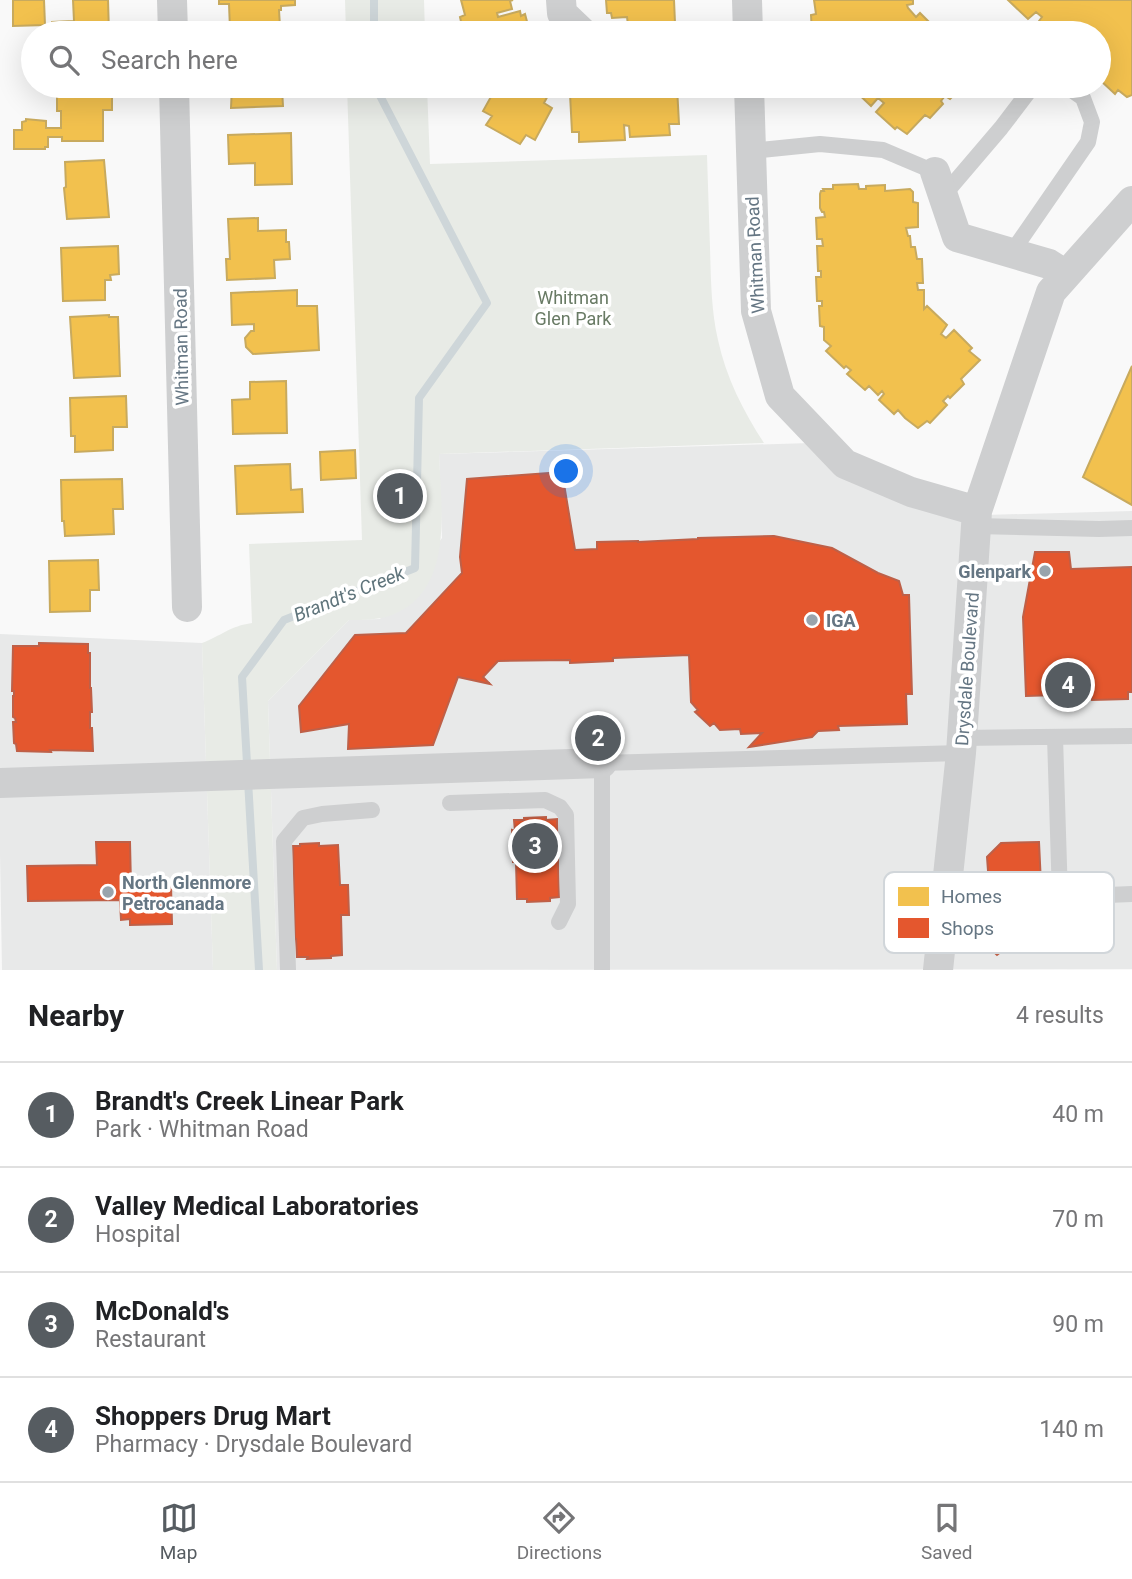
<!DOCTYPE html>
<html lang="en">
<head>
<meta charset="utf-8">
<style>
	body { margin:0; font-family:Roboto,sans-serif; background:#f6f6f6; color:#202124 }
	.you { position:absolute; left:567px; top:472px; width:24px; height:24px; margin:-18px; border:5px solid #fff; border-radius:50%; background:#1a73e8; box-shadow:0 0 0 10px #1a73e833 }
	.badge { display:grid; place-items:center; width:46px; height:46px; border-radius:50%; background:#565c61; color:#fff; font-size:23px; font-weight:700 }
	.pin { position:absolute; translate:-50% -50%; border:4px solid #fff; box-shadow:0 2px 7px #0006 }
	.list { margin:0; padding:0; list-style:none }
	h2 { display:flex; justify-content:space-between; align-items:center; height:91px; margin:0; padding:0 28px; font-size:30px }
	h2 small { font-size:23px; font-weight:400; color:#757577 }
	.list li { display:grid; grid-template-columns:46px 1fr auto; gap:21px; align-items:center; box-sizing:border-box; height:105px; padding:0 28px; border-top:2px solid #e0e0e0 }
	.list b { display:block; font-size:26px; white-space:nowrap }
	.list p { margin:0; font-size:23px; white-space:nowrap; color:#757577 }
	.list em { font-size:23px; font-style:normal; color:#757577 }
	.icon { flex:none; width:38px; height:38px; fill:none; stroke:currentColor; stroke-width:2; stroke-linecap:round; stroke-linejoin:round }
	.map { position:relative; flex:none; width:1132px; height:970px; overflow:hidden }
	.search { position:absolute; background:#fff; box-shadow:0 7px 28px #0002; left:21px; right:21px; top:21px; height:77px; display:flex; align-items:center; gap:18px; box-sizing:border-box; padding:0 24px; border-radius:38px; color:#757577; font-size:26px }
	.sheet { height:511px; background:#fff }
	nav { display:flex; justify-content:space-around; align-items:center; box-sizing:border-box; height:98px; border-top:2px solid #e0e0e0; background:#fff; font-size:19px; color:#757577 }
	nav a { display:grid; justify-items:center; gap:4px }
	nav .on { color:#565c61 }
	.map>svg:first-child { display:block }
	.built { fill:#e8e9e9 }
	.green { fill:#e8ebe6 }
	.homes { fill:#f2c14e; stroke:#c8aa5e; stroke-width:2 }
	.shops { fill:#e4572e; stroke:#be6048; stroke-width:2 }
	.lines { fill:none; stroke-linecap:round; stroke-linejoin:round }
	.stream { stroke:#ced6d9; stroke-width:8 }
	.service { stroke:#cecfd0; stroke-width:16 }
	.minor { stroke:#cecfd0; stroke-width:30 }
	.poi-dot { fill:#99a4ac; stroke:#fff; stroke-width:2.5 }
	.labels { text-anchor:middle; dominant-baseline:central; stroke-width:7; stroke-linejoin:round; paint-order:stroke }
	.street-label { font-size:18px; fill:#657683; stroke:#fff }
	.park-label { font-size:18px; fill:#687a64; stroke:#fff }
	.poi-label { font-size:18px; font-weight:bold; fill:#657683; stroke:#fff; text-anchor:start }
	.water-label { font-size:19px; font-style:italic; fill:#60757c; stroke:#fff }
	.key { fill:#fff; stroke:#d1d6da; stroke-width:2 }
	.key-label { font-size:19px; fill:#657683 }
</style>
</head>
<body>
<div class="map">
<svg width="1132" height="970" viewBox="0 0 1132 970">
	<rect width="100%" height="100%" fill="#f9f9f9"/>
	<path class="built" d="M 810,443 L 985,515 L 1132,511 L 1132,969 L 277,970 L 268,701 L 349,620 L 380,619 L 442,538 L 439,454 Z
		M 0,634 L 202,643 L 213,970 L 2,970 L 0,854 Z"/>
	<path class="green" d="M 345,0 L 424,0 L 425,33 L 346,33 Z
		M 347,86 L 427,86 L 430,164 L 707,155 C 708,186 709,217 710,248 C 711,279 711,309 718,340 C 726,377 743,411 764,443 L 439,454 C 441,506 455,591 392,615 C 378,620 363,620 349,620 L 268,701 L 277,970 L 213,970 L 202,643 C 221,636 230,626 252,623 L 249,544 L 362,540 Z"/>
	<path class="homes" d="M 13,0 L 44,0 L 45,25 L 13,26 Z
		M 73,0 L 108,0 L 109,33 L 52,33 L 52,22 L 74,21 Z
		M 219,0 L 295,0 L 295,5 L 281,6 L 281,10 L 279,10 L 280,27 L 230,29 L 229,4 L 219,4 Z
		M 461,0 L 513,0 L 510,1 L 512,9 L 497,13 L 498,17 L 520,11 L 521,16 L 525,14 L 530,33 L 453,33 L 452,29 L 462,26 L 460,17 L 465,15 Z
		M 606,0 L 674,0 L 675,23 L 628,25 L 627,17 L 612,18 L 611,13 L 607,13 Z
		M 814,0 L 913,0 L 913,4 L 907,5 L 908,8 L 916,17 L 920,13 L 937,30 L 933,33 L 812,33 L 811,15 L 816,14 Z
		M 1008,0 L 1132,0 L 1132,95 L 1127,97 L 1118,90 L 1115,94 L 1099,79 L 1099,73 L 1104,67 L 1099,63 L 1099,33 L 1045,33 L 1036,25 L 1042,17 L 1036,12 L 1028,19 Z
		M 57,86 L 112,86 L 112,110 L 103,110 L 103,141 L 62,141 L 62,137 L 48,137 L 48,147 L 45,147 L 45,149 L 14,149 L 14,130 L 22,130 L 22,122 L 26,121 L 26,119 L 46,121 L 46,128 L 61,128 L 61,111 L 57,111 Z
		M 232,86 L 298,86 L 298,88 L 282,89 L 283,106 L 231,108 Z
		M 497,86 L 553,86 L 544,103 L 552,108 L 535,140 L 526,135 L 520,144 L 486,125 L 492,116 L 483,111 Z
		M 577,86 L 617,86 L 617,90 L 628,89 L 628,86 L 677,87 L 679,124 L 669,124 L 670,135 L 630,137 L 629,126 L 624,125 L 625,140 L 579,142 L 579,132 L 572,132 L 570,94 L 578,94 Z
		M 850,86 L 963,86 L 950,99 L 945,96 L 941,101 L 943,104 L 930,118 L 925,115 L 907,134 L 897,127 L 895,129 L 876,112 L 884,103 L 878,98 L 871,106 Z
		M 291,133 L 292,184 L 255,185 L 255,163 L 229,164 L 228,135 Z
		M 104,160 L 109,217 L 67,219 L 64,188 L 66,187 L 65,162 Z
		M 858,184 L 859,189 L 866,189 L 866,186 L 885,185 L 885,191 L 910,189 L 913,192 L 913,202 L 918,203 L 918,227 L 906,228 L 908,236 L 910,236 L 911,247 L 915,247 L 917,259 L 922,259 L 923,283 L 917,283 L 918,290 L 924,290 L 924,309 L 927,306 L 947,325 L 941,334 L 946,338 L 954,330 L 972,348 L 969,351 L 980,360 L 961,379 L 964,384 L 950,398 L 948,396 L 943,401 L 947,405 L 930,423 L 927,421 L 918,428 L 905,418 L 898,410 L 894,414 L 879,400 L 884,394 L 882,391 L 878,395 L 869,386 L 865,390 L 847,374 L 851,370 L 846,366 L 844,368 L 826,351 L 831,346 L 824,340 L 824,327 L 820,326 L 819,306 L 822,306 L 822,301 L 817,301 L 816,277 L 821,277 L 821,271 L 818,271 L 817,246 L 823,246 L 822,239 L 817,239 L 816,218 L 825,217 L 824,212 L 822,212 L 820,208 L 820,194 L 821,191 L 824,191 L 823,189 L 833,189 L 833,185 Z
		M 258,218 L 258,231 L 286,230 L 286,242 L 289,242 L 290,259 L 274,260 L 275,278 L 227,280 L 226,259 L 230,259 L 228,219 Z
		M 118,246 L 119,274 L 110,275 L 111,280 L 105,280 L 105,300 L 63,301 L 61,248 Z
		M 297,290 L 297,306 L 317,306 L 319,350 L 253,354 L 246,347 L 245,338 L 251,331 L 254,331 L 254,324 L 232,325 L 231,293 Z
		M 109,315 L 109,317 L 118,317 L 120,376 L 74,378 L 70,317 Z
		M 1132,366 L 1132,505 L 1083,477 Z
		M 286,381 L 287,433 L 233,434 L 232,400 L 250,399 L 250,382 Z
		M 126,396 L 127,427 L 113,427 L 113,450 L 75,452 L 75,436 L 71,436 L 70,398 Z
		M 355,450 L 356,478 L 321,480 L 320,452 Z
		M 290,464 L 291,490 L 302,489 L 303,512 L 237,514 L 235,466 Z
		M 122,479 L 123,509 L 113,509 L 114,534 L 65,536 L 64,521 L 62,521 L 61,480 Z
		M 98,560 L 99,590 L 90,590 L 90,611 L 50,612 L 49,561 Z"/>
	<path class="shops" d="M 562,472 L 575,550 L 597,549 L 597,542 L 638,541 L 638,542 L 698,539 L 698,538 L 774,536 L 832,548 L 878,573 L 899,581 L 903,595 L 909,595 L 912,694 L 906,694 L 907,724 L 838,726 L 839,730 L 818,731 L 812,737 L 749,747 L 762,733 L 741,734 L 740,729 L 720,730 L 714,723 L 710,726 L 695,712 L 698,710 L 691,702 L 689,655 L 613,658 L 613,661 L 570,663 L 570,660 L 498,661 L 483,677 L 490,684 L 458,677 L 433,745 L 348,749 L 349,724 L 301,732 L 299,706 L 355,635 L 406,633 L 462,573 L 460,557 L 467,479 Z
		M 1035,552 L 1069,552 L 1071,569 L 1132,567 L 1132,692 L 1128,692 L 1128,699 L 1092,700 L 1091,694 L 1026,696 L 1023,617 Z
		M 39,643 L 88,644 L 88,653 L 90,653 L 90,688 L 91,688 L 92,712 L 90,712 L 90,728 L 92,728 L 93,751 L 50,750 L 51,752 L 17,751 L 16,744 L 14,743 L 13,722 L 16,722 L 15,718 L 13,717 L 13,696 L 14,696 L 14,691 L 12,691 L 13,646 L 39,646 Z
		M 546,817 L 546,820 L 557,819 L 559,897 L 550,898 L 550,901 L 527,902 L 527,899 L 517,899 L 516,862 L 513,862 L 512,830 L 515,831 L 514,820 L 524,820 L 524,818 Z
		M 96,842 L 130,842 L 131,886 L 171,885 L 172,924 L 130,925 L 130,919 L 121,920 L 120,900 L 28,901 L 27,866 L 97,865 Z
		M 1039,842 L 1042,905 L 1054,918 L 1094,916 L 1096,948 L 1002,951 L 997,955 L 980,939 L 984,935 L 983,885 L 989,885 L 987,857 L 1001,843 Z
		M 319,843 L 319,846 L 338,845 L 340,885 L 348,885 L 349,915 L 341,915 L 342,955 L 331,956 L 331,958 L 307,959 L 308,957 L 297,957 L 296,939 L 295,939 L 293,846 L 300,846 L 300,844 Z"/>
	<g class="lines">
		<path class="stream" d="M 374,0 L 374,33
			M 259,970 L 242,677 L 284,620 L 415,568 L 419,398 L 487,303 L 375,86"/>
		<path class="service" d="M 751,151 L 820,144 L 883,150 L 935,172
			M 943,196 L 1001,128 L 1033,86
			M 1012,252 L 1088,142 L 1092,122 L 1083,98 L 1066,86
			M 976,526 L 1099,529 L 1132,528
			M 1055,737 L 1060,897 L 1132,894
			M 962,738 L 1132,736
			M 450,803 L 545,800 L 560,807 L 566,815 L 568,904 L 559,922
			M 288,970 L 284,841 L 303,818 L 322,814 L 372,810
			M 602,970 L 602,763 L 961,753"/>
		<path class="minor" d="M 172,0 L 173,33
			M 561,0 L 562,13 L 583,33
			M 747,0 L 748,33
			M 174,86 L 187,607
			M 749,86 L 756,311 L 780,396 L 845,464 L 911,492 L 977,511
			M 935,172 L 957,237 L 1049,264 L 1066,275
			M 0,783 L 602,763
			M 938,970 L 961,753 L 977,511 L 1051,292 L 1132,201"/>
	</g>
	<g class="poi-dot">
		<circle cx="1045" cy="571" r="7"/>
		<circle cx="812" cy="620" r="7"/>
		<circle cx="108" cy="892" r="7"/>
	</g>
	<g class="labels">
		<g class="street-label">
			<text transform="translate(755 255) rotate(-93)">Whitman Road</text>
			<text transform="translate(181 347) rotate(-91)">Whitman Road</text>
			<text transform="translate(967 669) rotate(-86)">Drysdale Boulevard</text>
		</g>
		<g class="park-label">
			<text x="573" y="297">Whitman<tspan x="573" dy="21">Glen Park</tspan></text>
		</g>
		<g class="poi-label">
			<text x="1031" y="571" text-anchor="end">Glenpark</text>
			<text x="826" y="620">IGA</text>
			<text x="122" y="882">North Glenmore<tspan x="122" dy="21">Petrocanada</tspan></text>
		</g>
		<g class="water-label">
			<text transform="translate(349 594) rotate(-22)">Brandt's Creek</text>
		</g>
	</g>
	<rect x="884" y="872" width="230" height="81" rx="10" class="key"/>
	<rect x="898" y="887" width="31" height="19" fill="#f2c14e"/>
	<rect x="898" y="918" width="31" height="20" fill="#e4572e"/>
	<g class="key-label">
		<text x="941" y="903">Homes</text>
		<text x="941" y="935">Shops</text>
	</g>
</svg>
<div class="you"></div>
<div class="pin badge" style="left:400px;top:496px">1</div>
<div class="pin badge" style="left:598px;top:738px">2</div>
<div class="pin badge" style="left:535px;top:846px">3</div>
<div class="pin badge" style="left:1068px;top:685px">4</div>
<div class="search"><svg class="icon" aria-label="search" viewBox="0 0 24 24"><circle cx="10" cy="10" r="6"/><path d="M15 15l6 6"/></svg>Search here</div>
</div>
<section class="sheet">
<h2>Nearby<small>4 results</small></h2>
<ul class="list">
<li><span class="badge">1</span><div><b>Brandt's Creek Linear Park</b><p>Park · Whitman Road</p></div><em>40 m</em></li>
<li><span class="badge">2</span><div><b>Valley Medical Laboratories</b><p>Hospital</p></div><em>70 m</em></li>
<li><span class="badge">3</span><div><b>McDonald's</b><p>Restaurant</p></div><em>90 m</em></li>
<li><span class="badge">4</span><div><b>Shoppers Drug Mart</b><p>Pharmacy · Drysdale Boulevard</p></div><em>140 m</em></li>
</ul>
</section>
<nav>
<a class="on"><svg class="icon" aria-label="map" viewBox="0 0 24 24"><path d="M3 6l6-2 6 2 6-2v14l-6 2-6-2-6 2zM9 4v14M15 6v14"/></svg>Map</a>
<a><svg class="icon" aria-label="directions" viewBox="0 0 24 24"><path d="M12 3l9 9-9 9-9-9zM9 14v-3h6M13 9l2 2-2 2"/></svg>Directions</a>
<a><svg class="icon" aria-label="saved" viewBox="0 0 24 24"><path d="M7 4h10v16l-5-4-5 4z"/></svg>Saved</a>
</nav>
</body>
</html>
